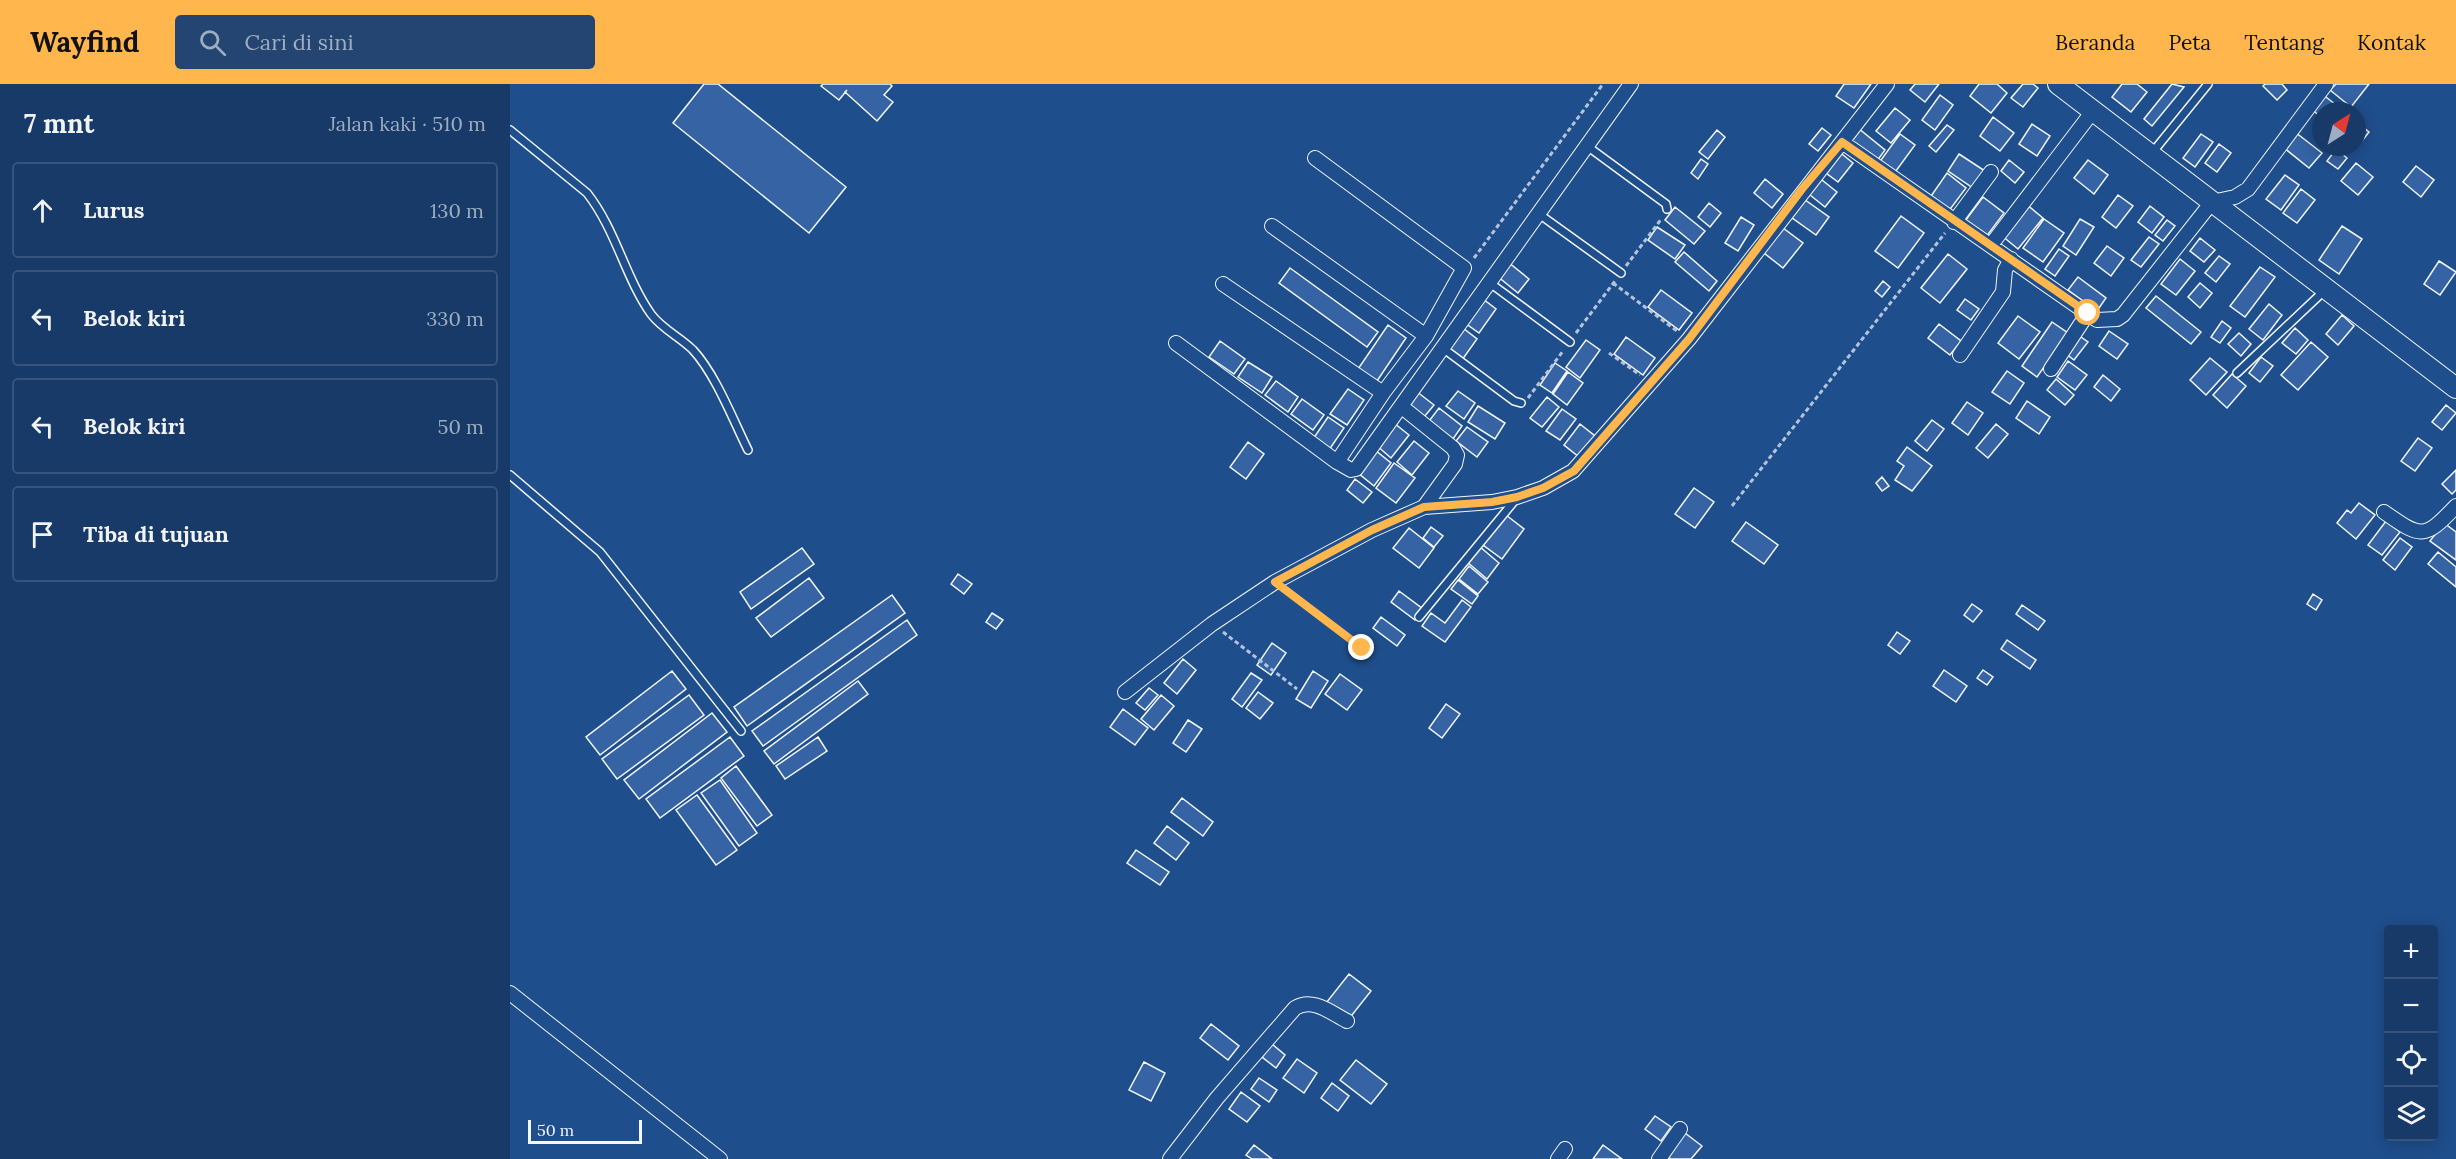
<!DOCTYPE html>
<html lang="id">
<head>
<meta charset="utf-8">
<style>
	body { margin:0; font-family:Lora,serif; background:#244571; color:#f1f3f6 }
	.controls { position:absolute; right:18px; bottom:18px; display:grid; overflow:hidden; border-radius:6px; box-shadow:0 3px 15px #0003 }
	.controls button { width:54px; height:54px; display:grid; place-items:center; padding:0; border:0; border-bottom:2px solid #36547d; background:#173a69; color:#f1f3f6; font:30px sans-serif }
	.compass { position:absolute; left:1802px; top:18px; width:54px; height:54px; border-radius:50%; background:#173a69; box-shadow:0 3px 15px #0003; rotate:36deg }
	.scale { position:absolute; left:18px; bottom:15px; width:114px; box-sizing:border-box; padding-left:6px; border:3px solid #f2f6ff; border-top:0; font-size:16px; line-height:21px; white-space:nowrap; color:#f2f6ff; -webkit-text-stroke:4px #1f4e8c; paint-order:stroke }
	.stop { position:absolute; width:18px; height:18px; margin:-14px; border:4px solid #ffb74d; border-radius:50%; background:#fff }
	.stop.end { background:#ffb74d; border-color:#fff; box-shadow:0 2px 6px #0008 }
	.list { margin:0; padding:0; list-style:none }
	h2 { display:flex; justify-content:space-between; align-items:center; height:78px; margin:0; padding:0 24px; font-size:26px }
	h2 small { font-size:20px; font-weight:400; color:#9eadc0 }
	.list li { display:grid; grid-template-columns:39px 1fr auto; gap:18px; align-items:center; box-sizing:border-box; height:96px; margin:0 12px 12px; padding:0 12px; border:2px solid #36547d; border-radius:6px }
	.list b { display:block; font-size:22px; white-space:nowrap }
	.list em { font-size:20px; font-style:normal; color:#9eadc0 }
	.icon { flex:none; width:33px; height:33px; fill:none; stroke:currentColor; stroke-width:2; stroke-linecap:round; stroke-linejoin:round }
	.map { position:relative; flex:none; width:1946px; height:1075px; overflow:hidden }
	header { display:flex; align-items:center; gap:36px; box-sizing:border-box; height:84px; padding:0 30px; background:#ffb74d; color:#111 }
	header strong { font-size:28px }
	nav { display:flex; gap:33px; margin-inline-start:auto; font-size:21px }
	.search { width:420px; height:54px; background:#244571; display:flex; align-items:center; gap:15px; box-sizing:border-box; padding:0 21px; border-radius:6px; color:#9eadc0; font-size:22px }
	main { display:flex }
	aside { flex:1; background:#173a69 }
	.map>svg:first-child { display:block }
	.building { fill:#3563a3; stroke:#f2f6ff; stroke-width:1.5 }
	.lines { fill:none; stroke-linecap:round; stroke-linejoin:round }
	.service-casing { stroke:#f2f6ff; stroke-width:10 }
	.minor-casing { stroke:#f2f6ff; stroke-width:16 }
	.secondary-casing { stroke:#f2f6ff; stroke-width:22 }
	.path { stroke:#b3c4dc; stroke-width:3; stroke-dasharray:4.5 3; stroke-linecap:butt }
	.service { stroke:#1f4e8c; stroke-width:7 }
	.minor { stroke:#1f4e8c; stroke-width:14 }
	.secondary { stroke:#1f4e8c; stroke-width:20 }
	.route { stroke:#ffb74d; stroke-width:8 }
</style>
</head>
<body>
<header>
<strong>Wayfind</strong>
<div class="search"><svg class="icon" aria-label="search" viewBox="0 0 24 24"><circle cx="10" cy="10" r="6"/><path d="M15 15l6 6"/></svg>Cari di sini</div>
<nav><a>Beranda</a><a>Peta</a><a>Tentang</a><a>Kontak</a></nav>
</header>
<main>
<aside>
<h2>7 mnt<small>Jalan kaki · 510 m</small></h2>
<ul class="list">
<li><svg class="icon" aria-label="ahead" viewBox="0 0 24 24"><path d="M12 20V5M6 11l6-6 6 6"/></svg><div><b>Lurus</b></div><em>130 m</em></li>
<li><svg class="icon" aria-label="left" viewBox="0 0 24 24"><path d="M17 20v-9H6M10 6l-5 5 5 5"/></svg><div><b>Belok kiri</b></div><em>330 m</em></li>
<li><svg class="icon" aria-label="left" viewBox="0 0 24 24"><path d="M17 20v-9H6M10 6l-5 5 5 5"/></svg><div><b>Belok kiri</b></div><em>50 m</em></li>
<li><svg class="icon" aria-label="arrive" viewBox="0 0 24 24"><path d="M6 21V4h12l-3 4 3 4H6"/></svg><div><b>Tiba di tujuan</b></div></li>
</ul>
</aside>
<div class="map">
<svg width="1946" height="1075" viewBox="0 0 1946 1075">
	<rect width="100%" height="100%" fill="#1f4e8c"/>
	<path class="building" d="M 194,0 L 208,0 L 336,103 L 299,149 L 163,39 Z
		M 313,0 L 380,0 L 382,2 L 374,11 L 383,18 L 367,37 L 335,8 L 337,6 L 329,16 L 311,2 Z
		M 1334,0 L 1361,0 L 1344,24 L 1326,12 Z
		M 1405,0 L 1429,0 L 1415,18 L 1400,6 Z
		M 1469,0 L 1487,0 L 1497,9 L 1481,29 L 1460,12 Z
		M 1513,0 L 1523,0 L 1528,4 L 1513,23 L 1501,14 Z
		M 1612,0 L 1627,0 L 1637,8 L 1621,28 L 1602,13 Z
		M 1662,0 L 1674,3 L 1642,42 L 1634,35 Z
		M 1755,0 L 1772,0 L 1777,6 L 1767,16 L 1753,2 Z
		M 1826,0 L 1859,0 L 1841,23 L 1820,6 Z
		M 1812,10 L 1834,27 L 1811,27 L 1811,33 L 1800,24 Z
		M 1430,11 L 1443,21 L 1425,46 L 1412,36 Z
		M 1385,24 L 1400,36 L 1381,59 L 1366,47 Z
		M 1483,33 L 1504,49 L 1490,67 L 1470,52 Z
		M 1847,38 L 1859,48 L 1848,62 L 1847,62 Z
		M 1522,40 L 1540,52 L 1527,72 L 1509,60 Z
		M 1437,41 L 1444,46 L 1426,68 L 1419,62 Z
		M 1312,44 L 1321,51 L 1308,67 L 1299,60 Z
		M 1348,44 L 1375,66 L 1367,77 L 1339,55 Z
		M 1207,46 L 1215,53 L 1198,75 L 1189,68 Z
		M 1785,48 L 1812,69 L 1799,84 L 1773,63 Z
		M 1390,50 L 1405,61 L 1383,91 L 1368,80 Z
		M 1691,50 L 1703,58 L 1685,83 L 1673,74 Z
		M 1709,60 L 1721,69 L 1707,88 L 1695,79 Z
		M 1826,65 L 1837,74 L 1828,85 L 1817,77 Z
		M 1327,66 L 1343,79 L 1328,98 L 1312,86 Z
		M 1449,70 L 1475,87 L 1463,104 L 1438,87 Z
		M 1191,75 L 1198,80 L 1188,95 L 1181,89 Z
		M 1499,76 L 1514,88 L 1505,99 L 1491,87 Z
		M 1578,76 L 1598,91 L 1584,110 L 1564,94 Z
		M 1846,79 L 1863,93 L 1848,111 L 1831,97 Z
		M 1906,82 L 1924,96 L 1911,113 L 1893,98 Z
		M 1437,89 L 1456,104 L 1438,128 L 1419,115 Z
		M 1775,91 L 1789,101 L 1771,126 L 1756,115 Z
		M 1307,92 L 1327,108 L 1315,123 L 1295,107 Z
		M 1255,95 L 1273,110 L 1262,124 L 1244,109 Z
		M 1791,105 L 1805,116 L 1787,139 L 1773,129 Z
		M 1608,111 L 1623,122 L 1606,144 L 1592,133 Z
		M 1291,113 L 1319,133 L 1306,151 L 1278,131 Z
		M 1473,113 L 1494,129 L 1476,153 L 1455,137 Z
		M 1199,119 L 1211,129 L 1200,143 L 1188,133 Z
		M 1516,120 L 1533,134 L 1508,165 L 1491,151 Z
		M 1640,122 L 1654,133 L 1642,149 L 1628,138 Z
		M 1165,123 L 1195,147 L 1184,160 L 1155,136 Z
		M 1391,132 L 1414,149 L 1388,184 L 1365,167 Z
		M 1231,133 L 1244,141 L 1228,167 L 1215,159 Z
		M 1534,135 L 1554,149 L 1533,178 L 1513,164 Z
		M 1570,135 L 1584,143 L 1566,171 L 1553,162 Z
		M 1657,136 L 1665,142 L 1653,157 L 1645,151 Z
		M 1832,142 L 1852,155 L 1829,190 L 1809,176 Z
		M 1147,143 L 1175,161 L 1165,175 L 1138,156 Z
		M 1273,144 L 1293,159 L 1273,184 L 1254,169 Z
		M 1639,153 L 1649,160 L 1631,183 L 1621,176 Z
		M 1690,154 L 1705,166 L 1694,178 L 1680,167 Z
		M 1597,162 L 1614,174 L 1601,192 L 1584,179 Z
		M 1549,165 L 1559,172 L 1545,192 L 1535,185 Z
		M 1174,168 L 1207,197 L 1199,207 L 1165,178 Z
		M 1438,170 L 1457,185 L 1430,219 L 1411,204 Z
		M 1709,172 L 1720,180 L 1706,198 L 1695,189 Z
		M 1670,175 L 1685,187 L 1666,211 L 1651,200 Z
		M 1929,177 L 1946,188 L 1930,211 L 1914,200 Z
		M 998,178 L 1019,195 L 1008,209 L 987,192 Z
		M 1750,183 L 1765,193 L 1735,233 L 1720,222 Z
		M 780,184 L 868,248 L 857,263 L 769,199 Z
		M 1568,193 L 1596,214 L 1587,227 L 1558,206 Z
		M 1373,197 L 1380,203 L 1372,213 L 1365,207 Z
		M 1690,199 L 1702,209 L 1690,224 L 1678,213 Z
		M 1151,206 L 1182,229 L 1169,246 L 1138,223 Z
		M 1646,212 L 1691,248 L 1681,260 L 1636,224 Z
		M 973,215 L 986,225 L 969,249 L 955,239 Z
		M 1455,215 L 1469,225 L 1461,236 L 1447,226 Z
		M 1759,220 L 1772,231 L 1753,256 L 1739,245 Z
		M 1832,231 L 1844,242 L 1828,261 L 1816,250 Z
		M 1508,232 L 1530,248 L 1509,275 L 1488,259 Z
		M 1712,237 L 1721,244 L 1710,259 L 1701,253 Z
		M 1542,238 L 1558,249 L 1527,293 L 1512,282 Z
		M 1429,240 L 1451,257 L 1440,271 L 1418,254 Z
		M 878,241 L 896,254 L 865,300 L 846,288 Z
		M 953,244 L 967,255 L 952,276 L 937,265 Z
		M 1785,244 L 1798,256 L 1786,270 L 1772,259 Z
		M 1599,247 L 1618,260 L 1607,275 L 1589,262 Z
		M 1729,249 L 1741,260 L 1731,272 L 1718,260 Z
		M 1568,251 L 1578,258 L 1564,276 L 1555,269 Z
		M 1116,253 L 1145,274 L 1133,291 L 1104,270 Z
		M 1076,256 L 1090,266 L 1070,294 L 1056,283 Z
		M 710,257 L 735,275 L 724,290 L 699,273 Z
		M 1801,258 L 1818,273 L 1788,306 L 1771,291 Z
		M 1751,273 L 1763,282 L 1750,298 L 1739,289 Z
		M 1700,274 L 1717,288 L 1696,311 L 1680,296 Z
		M 1558,277 L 1577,291 L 1565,306 L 1547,293 Z
		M 738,278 L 762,293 L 752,309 L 728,293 Z
		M 1045,279 L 1057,287 L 1042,309 L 1030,301 Z
		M 1497,287 L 1514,299 L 1500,320 L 1482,308 Z
		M 1058,288 L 1073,299 L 1057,321 L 1043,310 Z
		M 1722,290 L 1736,302 L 1717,324 L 1703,311 Z
		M 1593,291 L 1610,305 L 1601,317 L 1584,303 Z
		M 1546,295 L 1564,311 L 1555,321 L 1537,306 Z
		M 766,297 L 788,313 L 778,328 L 755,311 Z
		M 838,305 L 854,316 L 837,341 L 820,330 Z
		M 906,307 L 924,321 L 914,333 L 897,319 Z
		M 948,307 L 965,319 L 954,335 L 936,322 Z
		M 1037,313 L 1049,323 L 1032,343 L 1020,334 Z
		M 792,315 L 814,331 L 803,346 L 781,330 Z
		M 1517,317 L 1540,333 L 1529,350 L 1506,334 Z
		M 1457,318 L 1473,329 L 1458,351 L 1442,339 Z
		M 1936,321 L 1946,329 L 1932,346 L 1922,338 Z
		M 968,322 L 995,339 L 985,355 L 958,338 Z
		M 929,324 L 952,342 L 943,355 L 919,337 Z
		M 1052,325 L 1066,335 L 1050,356 L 1036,347 Z
		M 818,333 L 834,344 L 817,369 L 801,358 Z
		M 1422,336 L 1434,345 L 1417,367 L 1405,357 Z
		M 884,339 L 899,351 L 881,374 L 866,361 Z
		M 1070,340 L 1085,352 L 1069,373 L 1054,361 Z
		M 1486,340 L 1498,350 L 1478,374 L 1466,364 Z
		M 957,343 L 978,358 L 967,373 L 946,357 Z
		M 1908,354 L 1922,364 L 1905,387 L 1891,377 Z
		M 904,357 L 919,369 L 902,391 L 887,378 Z
		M 738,358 L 754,370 L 736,395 L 720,383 Z
		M 1397,363 L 1422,382 L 1402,407 L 1385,396 L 1394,382 L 1387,377 Z
		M 865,366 L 881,379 L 864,402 L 848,389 Z
		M 884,379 L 905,394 L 886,419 L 866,404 Z
		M 1946,386 L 1946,406 L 1942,410 L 1932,400 Z
		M 1372,393 L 1379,402 L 1372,407 L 1366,399 Z
		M 845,395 L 862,408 L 853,419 L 837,406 Z
		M 1184,404 L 1204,418 L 1185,444 L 1165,430 Z
		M 1849,419 L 1865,431 L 1846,455 L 1827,439 L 1837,426 L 1841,429 Z
		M 996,431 L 1014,445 L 992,475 L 973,461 Z
		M 1876,437 L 1890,448 L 1872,471 L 1858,461 Z
		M 1236,438 L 1268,461 L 1254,480 L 1222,457 Z
		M 1934,439 L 1946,448 L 1946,476 L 1920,457 Z
		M 921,443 L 933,452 L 924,463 L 913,454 Z
		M 899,444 L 924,464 L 909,484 L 883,464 Z
		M 1890,454 L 1902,463 L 1885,486 L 1873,476 Z
		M 969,462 L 989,479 L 977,495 L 956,477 Z
		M 292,464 L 304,480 L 241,525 L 230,508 Z
		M 1928,468 L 1946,483 L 1946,503 L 1918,480 Z
		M 959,482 L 978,498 L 968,510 L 949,495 Z
		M 448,490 L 462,500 L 454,510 L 441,500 Z
		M 299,494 L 314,514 L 261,553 L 246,534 Z
		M 948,496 L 968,512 L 962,520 L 941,505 Z
		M 889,507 L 913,525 L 905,536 L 881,518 Z
		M 1803,510 L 1812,516 L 1806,526 L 1797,520 Z
		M 382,511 L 395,529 L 237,642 L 224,623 Z
		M 952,516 L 961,523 L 935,558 L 912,542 L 921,529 L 935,539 Z
		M 1462,520 L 1472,527 L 1463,538 L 1454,531 Z
		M 1512,521 L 1535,537 L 1528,546 L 1506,530 Z
		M 482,529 L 493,536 L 486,545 L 476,538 Z
		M 871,533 L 895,551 L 887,562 L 863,544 Z
		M 397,536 L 407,551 L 253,662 L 242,647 Z
		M 1387,548 L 1400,557 L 1390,570 L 1378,561 Z
		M 1497,556 L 1526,576 L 1520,585 L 1491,565 Z
		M 762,559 L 776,569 L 761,591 L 747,581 Z
		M 673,575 L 686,586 L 667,610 L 654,599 Z
		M 1434,586 L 1457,602 L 1446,618 L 1423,602 Z
		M 1473,586 L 1483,593 L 1477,601 L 1467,594 Z
		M 162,587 L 176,605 L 90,671 L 76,653 Z
		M 803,587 L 818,597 L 801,624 L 786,615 Z
		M 741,589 L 752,596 L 732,623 L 722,615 Z
		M 830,590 L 852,606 L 837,626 L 815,610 Z
		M 348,597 L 358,610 L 264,680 L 254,667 Z
		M 639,604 L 648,611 L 635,626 L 626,619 Z
		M 748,608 L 763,619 L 750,635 L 736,624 Z
		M 179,611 L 194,631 L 107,695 L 92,675 Z
		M 651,611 L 664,622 L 644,646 L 631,635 Z
		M 936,620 L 950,630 L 932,654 L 919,644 Z
		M 613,625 L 638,644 L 625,661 L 600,643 Z
		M 202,629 L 217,648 L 129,715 L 114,696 Z
		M 678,636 L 692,645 L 676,668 L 663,659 Z
		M 220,653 L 234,672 L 150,734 L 136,715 Z
		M 308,653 L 317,667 L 275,695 L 266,682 Z
		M 226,682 L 262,731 L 247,742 L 211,694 Z
		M 210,696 L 247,749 L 229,762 L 191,709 Z
		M 187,711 L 227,766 L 206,781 L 166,726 Z
		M 672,714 L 703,738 L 693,752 L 661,728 Z
		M 657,742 L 679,759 L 666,776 L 644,759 Z
		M 626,766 L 659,788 L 650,801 L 617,779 Z
		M 839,890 L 861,907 L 838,936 L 816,919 Z
		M 701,940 L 729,962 L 718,976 L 690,954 Z
		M 762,960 L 775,971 L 766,984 L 752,973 Z
		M 787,975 L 807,989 L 794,1009 L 773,994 Z
		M 846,976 L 877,1000 L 861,1020 L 830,996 Z
		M 634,978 L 655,989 L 641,1017 L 619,1006 Z
		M 749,994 L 767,1006 L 759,1018 L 741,1005 Z
		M 822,999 L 839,1012 L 828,1027 L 811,1014 Z
		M 731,1008 L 750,1022 L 737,1038 L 719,1025 Z
		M 1145,1032 L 1161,1043 L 1151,1057 L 1135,1045 Z
		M 1175,1049 L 1192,1062 L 1181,1075 L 1161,1075 L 1156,1071 Z
		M 744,1061 L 762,1075 L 742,1075 L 736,1071 Z
		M 1093,1061 L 1112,1075 L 1083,1075 Z"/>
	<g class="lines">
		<defs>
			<path id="service" d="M 0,46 L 77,109 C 106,146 115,193 141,230 C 152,245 170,253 183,266 C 206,291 223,336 238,366
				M 1077,62 L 1156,120 L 1157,125
				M 1642,69 L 1698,0
				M 1029,130 L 1111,189
				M 980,199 L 1060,258
				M 934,265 L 1004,317 L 1011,319
				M 1727,289 L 1814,207
				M 0,391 L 90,468 L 231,647
				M 909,533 L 1006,415"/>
			<path id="minor" d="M 1332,58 L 1587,236 L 1607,235 L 1613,231 L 1702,118 L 1725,113 L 1738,105 L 1816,0
				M 805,74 L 954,184 L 916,252 L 873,309 L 827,378
				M 1444,138 L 1481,88
				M 762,142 L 916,252
				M 1481,161 L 1583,27
				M 713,200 L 873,309
				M 666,259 L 827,378 L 841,386 L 846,385 L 1121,0
				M 1450,271 L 1493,208 L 1495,186 L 1501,175
				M 1541,285 L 1578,229
				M 892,323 L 943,364 L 947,371 L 945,380 L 914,423
				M 1874,428 C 1911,454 1914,456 1946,422
				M 615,608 L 702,540 L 765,498 L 862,446 L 914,423 L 982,418 L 1007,413 L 1033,404 L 1063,387 L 1179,255 L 1377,0
				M 0,909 L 210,1075
				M 660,1075 L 707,1014 L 785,924 C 803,913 821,929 837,937
				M 1048,1075 L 1055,1065
				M 1149,1075 L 1170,1045"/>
			<path id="secondary" d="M 1548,0 L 1946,304"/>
		</defs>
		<use href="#service" class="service-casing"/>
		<use href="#minor" class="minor-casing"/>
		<use href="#secondary" class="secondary-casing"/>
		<path class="path" d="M 964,174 L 1093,0
			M 1116,182 L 1152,134
			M 1103,199 L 1167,247
			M 1066,249 L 1105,197
			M 1099,269 L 1130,291
			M 1018,314 L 1053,267
			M 1222,422 L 1435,149
			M 776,506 L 852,564
			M 713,548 L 787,605"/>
		<use href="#service" class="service"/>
		<use href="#minor" class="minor"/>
		<use href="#secondary" class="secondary"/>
	</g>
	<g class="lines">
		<path class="route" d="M 852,564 L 765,498 L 862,446 L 914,423 L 982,418 L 1007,413 L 1033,404 L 1064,387 L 1179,255 L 1292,105 L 1332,58 L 1578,229"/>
	</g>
</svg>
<div class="controls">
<button>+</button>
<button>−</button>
<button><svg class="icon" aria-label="locate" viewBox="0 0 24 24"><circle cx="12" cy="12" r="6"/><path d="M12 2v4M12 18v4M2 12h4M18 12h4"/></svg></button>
<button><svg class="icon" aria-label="layers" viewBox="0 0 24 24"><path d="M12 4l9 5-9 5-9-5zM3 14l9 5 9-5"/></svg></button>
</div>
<svg class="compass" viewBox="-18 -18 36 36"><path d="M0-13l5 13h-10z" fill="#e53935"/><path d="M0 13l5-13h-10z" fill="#9eadc0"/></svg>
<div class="scale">50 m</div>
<div class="stop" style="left:1578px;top:229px"></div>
<div class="stop end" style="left:852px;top:564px"></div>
</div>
</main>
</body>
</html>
